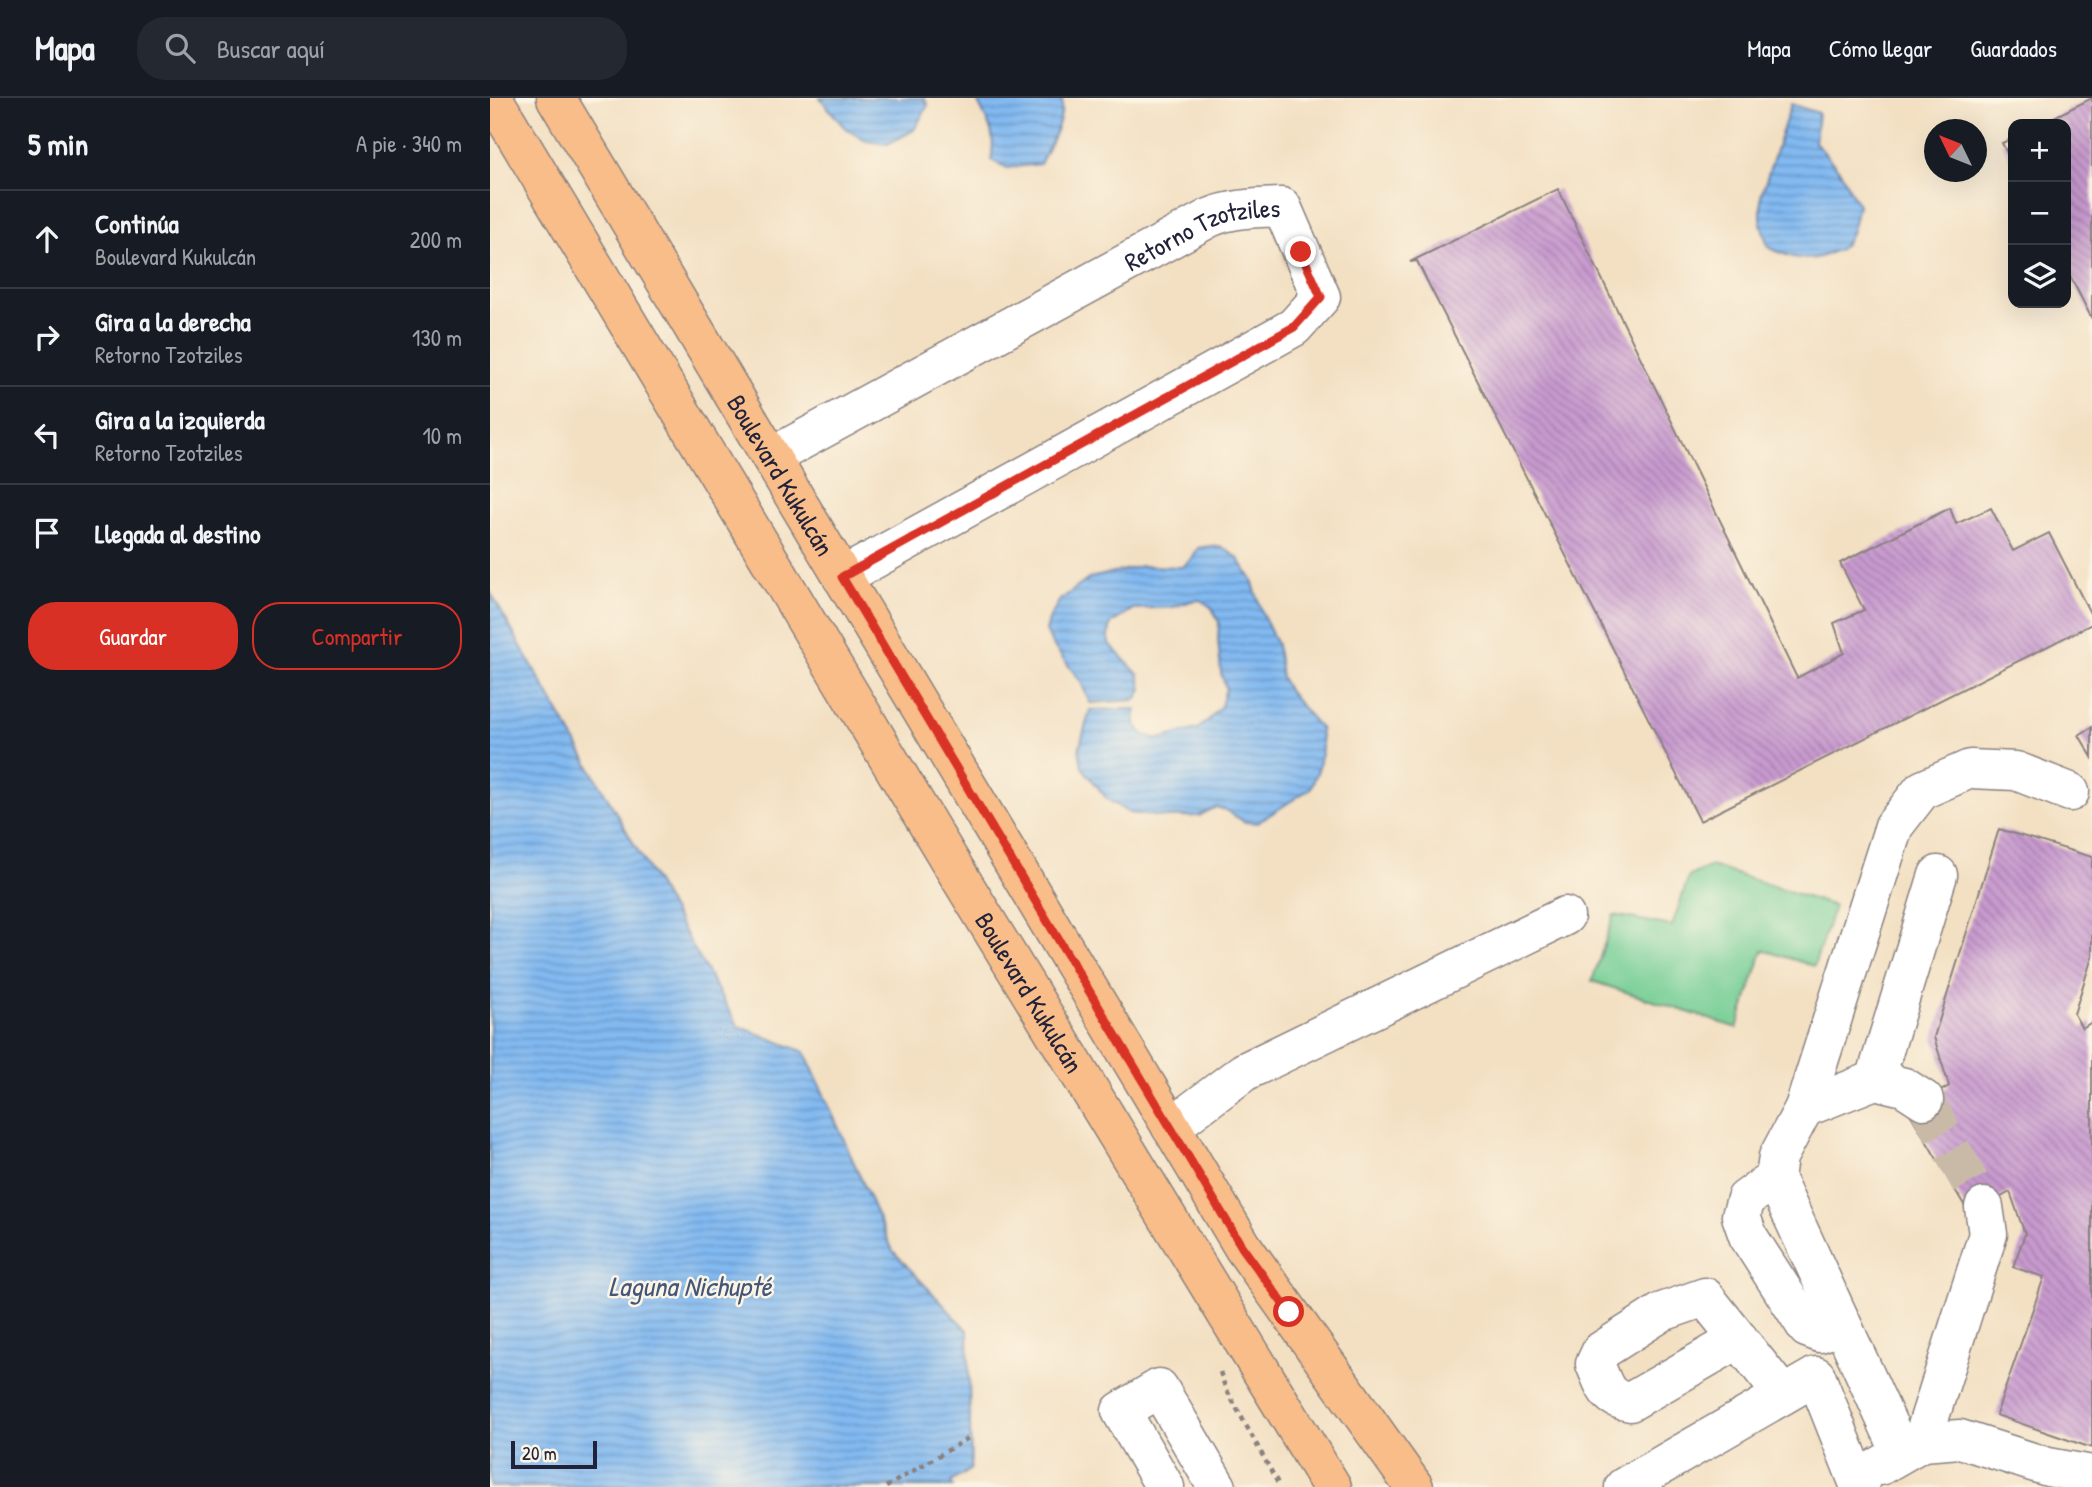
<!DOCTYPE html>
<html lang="es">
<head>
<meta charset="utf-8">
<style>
	body { margin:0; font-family:"Patrick Hand",sans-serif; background:#242831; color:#f1f3f6 }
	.controls { position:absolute; right:21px; top:21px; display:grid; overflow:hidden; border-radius:14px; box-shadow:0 7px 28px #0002 }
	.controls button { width:63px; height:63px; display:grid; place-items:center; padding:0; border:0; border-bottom:2px solid #363941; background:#171b24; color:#f1f3f6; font:35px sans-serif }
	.compass { position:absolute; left:1434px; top:21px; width:63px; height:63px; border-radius:50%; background:#171b24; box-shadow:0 7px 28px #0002; rotate:313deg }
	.scale { position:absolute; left:21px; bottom:18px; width:86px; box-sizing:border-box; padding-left:7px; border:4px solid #22223b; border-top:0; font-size:19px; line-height:24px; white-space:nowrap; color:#22223b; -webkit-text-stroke:5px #fcf5e5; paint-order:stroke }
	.stop { position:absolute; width:21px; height:21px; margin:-16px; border:5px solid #d93025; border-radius:50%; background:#fff }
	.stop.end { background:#d93025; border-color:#fff; box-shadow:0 2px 7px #0008 }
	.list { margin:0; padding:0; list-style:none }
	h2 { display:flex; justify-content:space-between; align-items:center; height:91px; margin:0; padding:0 28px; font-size:30px }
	h2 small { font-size:23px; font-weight:400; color:#9ea1a6 }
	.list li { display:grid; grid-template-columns:46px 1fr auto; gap:21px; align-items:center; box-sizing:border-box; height:98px; padding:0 28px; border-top:2px solid #363941 }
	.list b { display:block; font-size:26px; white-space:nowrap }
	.list p { margin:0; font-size:23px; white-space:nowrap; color:#9ea1a6 }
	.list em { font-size:23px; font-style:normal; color:#9ea1a6 }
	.actions { display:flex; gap:14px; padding:21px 28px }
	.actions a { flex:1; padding:16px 0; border:2px solid #d93025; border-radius:28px; text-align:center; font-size:24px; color:#d93025 }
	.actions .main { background:#d93025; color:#fff }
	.icon { flex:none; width:38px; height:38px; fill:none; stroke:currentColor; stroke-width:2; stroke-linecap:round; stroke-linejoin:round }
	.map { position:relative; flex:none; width:1602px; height:1389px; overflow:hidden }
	header { display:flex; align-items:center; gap:42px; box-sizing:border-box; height:98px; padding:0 35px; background:#171b24; border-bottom:2px solid #363941 }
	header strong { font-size:33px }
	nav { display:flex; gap:38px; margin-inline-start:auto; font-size:24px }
	.search { width:490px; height:63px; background:#242831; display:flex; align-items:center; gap:18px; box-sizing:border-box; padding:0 24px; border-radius:28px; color:#9ea1a6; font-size:26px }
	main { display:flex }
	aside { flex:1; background:#171b24 }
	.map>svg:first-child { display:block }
	.grass { fill:#74ce95; stroke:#4b7868; stroke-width:2 }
	.water { fill:url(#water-rules); stroke:#526e96; stroke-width:2 }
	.building { fill:url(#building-back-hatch) }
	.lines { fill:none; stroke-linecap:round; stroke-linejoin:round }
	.minor-tunnel { stroke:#c9baa8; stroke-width:38; stroke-dasharray:38 19; stroke-linecap:butt }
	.minor-casing { stroke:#8a817f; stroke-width:41 }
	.major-casing { stroke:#8a817f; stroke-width:41 }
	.path { stroke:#8a817f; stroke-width:4.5; stroke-dasharray:5 5; stroke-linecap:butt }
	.minor { stroke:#fff; stroke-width:38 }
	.major { stroke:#f8bd89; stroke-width:38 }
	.route { stroke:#d93025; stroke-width:9 }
	.labels { text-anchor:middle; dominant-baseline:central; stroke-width:5; stroke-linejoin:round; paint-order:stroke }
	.street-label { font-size:26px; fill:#22223b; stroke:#fcf5e5 }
	.water-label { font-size:28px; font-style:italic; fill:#43577b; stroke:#fcf5e5 }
</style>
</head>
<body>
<header>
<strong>Mapa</strong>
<div class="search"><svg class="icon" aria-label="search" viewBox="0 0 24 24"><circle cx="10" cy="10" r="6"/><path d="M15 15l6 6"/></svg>Buscar aquí</div>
<nav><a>Mapa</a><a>Cómo llegar</a><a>Guardados</a></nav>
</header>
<main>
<aside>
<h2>5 min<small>A pie · 340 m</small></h2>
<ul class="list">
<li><svg class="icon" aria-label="ahead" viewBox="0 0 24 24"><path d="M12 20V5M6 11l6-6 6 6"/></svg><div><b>Continúa</b><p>Boulevard Kukulcán</p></div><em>200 m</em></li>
<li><svg class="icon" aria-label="right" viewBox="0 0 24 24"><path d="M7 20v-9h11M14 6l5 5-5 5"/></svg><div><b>Gira a la derecha</b><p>Retorno Tzotziles</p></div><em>130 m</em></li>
<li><svg class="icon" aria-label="left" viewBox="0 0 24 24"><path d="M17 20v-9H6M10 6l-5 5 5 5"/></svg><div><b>Gira a la izquierda</b><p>Retorno Tzotziles</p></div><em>10 m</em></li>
<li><svg class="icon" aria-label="arrive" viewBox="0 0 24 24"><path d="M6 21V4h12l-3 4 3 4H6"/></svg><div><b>Llegada al destino</b></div></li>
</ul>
<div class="actions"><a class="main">Guardar</a><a>Compartir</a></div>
</aside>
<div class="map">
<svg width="1602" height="1389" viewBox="0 0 1602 1389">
	<defs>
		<pattern id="water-rules" width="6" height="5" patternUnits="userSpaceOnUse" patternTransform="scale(1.75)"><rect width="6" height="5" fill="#81b9f1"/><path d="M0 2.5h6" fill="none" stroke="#6996c4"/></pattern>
		<pattern id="building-back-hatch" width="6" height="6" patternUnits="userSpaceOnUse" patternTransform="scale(1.75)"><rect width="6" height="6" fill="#c89acf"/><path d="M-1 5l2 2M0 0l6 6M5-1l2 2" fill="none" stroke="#a27da9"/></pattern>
	</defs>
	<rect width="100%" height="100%" fill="#fcf5e5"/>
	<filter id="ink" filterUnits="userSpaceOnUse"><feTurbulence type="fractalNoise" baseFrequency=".0143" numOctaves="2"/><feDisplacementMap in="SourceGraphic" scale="14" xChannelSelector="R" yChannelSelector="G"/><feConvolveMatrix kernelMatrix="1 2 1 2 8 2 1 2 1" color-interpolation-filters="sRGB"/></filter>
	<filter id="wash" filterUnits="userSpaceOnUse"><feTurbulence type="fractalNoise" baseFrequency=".00686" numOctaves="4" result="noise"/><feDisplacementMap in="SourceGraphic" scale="28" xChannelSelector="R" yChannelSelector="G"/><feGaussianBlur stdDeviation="1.57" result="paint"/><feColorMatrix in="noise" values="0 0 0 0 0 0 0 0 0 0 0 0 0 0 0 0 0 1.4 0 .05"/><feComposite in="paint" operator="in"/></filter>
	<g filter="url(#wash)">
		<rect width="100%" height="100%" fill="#f3e0c3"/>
		<path class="grass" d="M 1221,768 L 1344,808 L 1324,868 L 1273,852 L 1247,930 L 1102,883 L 1124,817 L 1182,828 L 1199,778 Z"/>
		<path class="water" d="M 330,0 L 434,0 L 438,7 L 424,32 L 398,46 L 376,43 L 355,30 Z
			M 486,0 L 572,0 C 574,23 560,46 550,66 L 517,70 L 501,62 C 507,34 497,24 486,0 Z
			M 1301,6 L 1328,15 L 1325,44 L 1350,73 L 1368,107 C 1365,120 1363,139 1352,149 C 1352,150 1343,154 1342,154 C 1319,166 1300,160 1278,149 L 1271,125 L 1271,98 Z
			M 720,448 L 733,450 L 747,459 L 762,482 L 773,517 L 787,547 L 791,579 L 799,594 L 830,630 L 832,650 L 829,669 L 821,690 L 767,725 L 755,724 L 735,712 L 726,709 L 709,718 L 673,719 L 639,715 L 617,701 L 592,669 L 589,651 L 600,612 L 646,611 L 645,626 L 654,637 L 669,641 L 707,631 L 719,622 L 731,608 L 736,590 L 731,575 L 728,542 L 729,524 L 722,510 L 711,502 L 701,503 L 684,509 L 643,511 L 621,526 L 618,539 L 620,547 L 649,577 L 652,592 L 646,602 L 600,605 L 591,584 L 562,546 L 556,533 L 560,519 L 570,502 L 600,480 L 652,468 L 692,469 L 702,461 L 708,450 Z
			M 0,494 L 248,928 L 315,954 L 403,1153 L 478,1233 L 481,1371 L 461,1384 L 463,1389 L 0,1389 Z"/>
		<g id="blocks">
			<path class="building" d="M 1602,0 L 1602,221 L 1576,170 L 1576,26 L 1550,26 Z
				M 1523,40 L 1523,67 L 1512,45 Z
				M 1068,91 L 1307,580 L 1354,555 L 1344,525 L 1374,512 L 1350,465 L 1460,410 L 1466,426 L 1501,410 L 1523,453 L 1559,435 L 1602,519 L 1602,526 L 1210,723 L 927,163 L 920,164 Z
				M 1602,629 L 1602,659 L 1589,637 Z
				M 1509,731 L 1602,759 L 1602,859 L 1584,916 L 1592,930 L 1602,924 L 1602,1350 L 1506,1317 L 1554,1179 L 1523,1169 L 1535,1136 L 1520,1094 L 1480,1117 L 1418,1012 L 1459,988 L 1444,939 Z"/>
		</g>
	</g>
	<g filter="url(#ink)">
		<use href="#blocks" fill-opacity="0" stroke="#8a817f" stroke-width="2"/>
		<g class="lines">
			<path class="minor-tunnel" d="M 1434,1002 L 1494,1109"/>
			<defs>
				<g id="minor">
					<path id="s1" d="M 281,359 L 719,120 C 742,110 767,110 792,109 L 831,199 L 804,229 L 352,479"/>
					<path d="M 1385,982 L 1448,777"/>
					<path d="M 1314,1010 L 1385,982 L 1414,989 L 1434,1002"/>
					<path d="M 681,1029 L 754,974 L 1075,818"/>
					<path d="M 1285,1080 L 1256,1101 L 1251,1118 L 1258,1138 L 1317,1230 L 1330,1235 L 1352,1227"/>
					<path d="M 1249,1241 L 1140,1304 C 1115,1301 1114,1286 1105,1266 L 1111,1253 L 1172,1214 L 1215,1199 L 1293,1297"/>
					<path d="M 1432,1344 L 1498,1136 L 1494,1109"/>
					<path d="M 1411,1355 L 1285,1080 L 1288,1059 L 1314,1010 L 1404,728 L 1432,692 L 1480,671 L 1526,673 L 1580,694"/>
					<path d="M 1390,1368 L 1432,1344 L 1470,1341 L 1558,1369 L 1602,1377"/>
					<path d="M 675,1389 L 631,1313 L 669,1290 L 727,1389"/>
					<path d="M 1134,1389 L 1326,1278 L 1370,1389"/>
				</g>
				<g id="major">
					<path id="s2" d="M 3,0 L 458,760 L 842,1389"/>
					<path id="s3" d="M 66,0 L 753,1149 L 924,1389"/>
				</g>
			</defs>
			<use href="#minor" class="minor-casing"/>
			<use href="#major" class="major-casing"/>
			<path class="path" d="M 730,1274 L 735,1289 L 790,1389
				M 396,1389 L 480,1339"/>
			<use href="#minor" class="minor"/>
			<use href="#major" class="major"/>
		</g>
	</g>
	<g class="lines" filter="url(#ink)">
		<path class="route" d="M 799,1214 L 752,1149 L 352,479 L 804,229 L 831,199 L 811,154"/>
	</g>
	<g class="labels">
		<g class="street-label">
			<text stroke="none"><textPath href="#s1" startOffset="488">Retorno Tzotziles</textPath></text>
			<text stroke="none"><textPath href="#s3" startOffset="439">Boulevard Kukulcán</textPath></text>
			<text stroke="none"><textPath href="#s2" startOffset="1043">Boulevard Kukulcán</textPath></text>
		</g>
		<g class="water-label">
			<text x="200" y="1188">Laguna Nichupté</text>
		</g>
	</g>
</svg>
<div class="controls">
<button>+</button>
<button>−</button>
<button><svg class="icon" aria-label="layers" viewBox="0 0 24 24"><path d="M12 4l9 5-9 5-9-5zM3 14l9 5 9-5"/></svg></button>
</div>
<svg class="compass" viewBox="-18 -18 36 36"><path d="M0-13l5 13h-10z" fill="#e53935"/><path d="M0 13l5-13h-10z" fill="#9ea1a6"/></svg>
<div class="scale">20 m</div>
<div class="stop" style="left:799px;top:1214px"></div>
<div class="stop end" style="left:811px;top:154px"></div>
</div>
</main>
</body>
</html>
